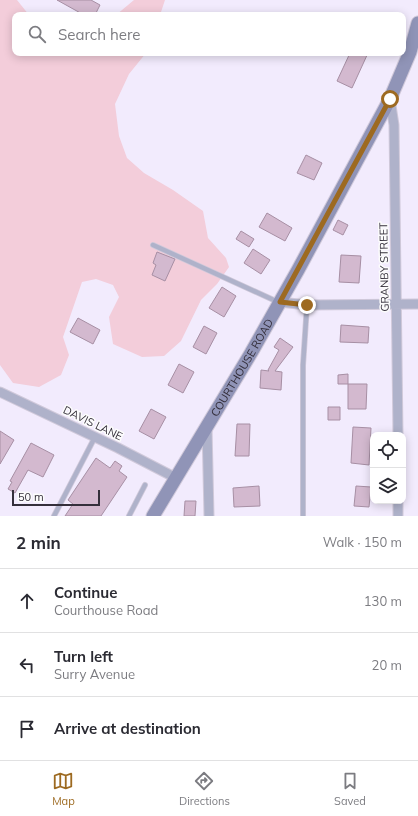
<!DOCTYPE html>
<html lang="en">
<head>
<meta charset="utf-8">
<style>
	body { margin:0; font-family:Mulish,sans-serif; background:#f2f2f3; color:#2b2b33 }
	.controls { position:absolute; right:12px; bottom:12px; display:grid; overflow:hidden; border-radius:8px; box-shadow:0 2px 10px #0003 }
	.controls button { width:36px; height:36px; display:grid; place-items:center; padding:0; border:0; border-bottom:1px solid #e1e1e2; background:#fff; color:#2b2b33; font:20px sans-serif }
	.scale { position:absolute; left:12px; bottom:10px; width:88px; box-sizing:border-box; padding-left:4px; border:2px solid #342f3b; border-top:0; font-size:11px; line-height:14px; white-space:nowrap; color:#342f3b; -webkit-text-stroke:3px #fcfcfc; paint-order:stroke }
	.stop { position:absolute; width:12px; height:12px; margin:-9px; border:3px solid #9d6a21; border-radius:50%; background:#fff }
	.stop.end { background:#9d6a21; border-color:#fff; box-shadow:0 1px 4px #0008 }
	.list { margin:0; padding:0; list-style:none }
	h2 { display:flex; justify-content:space-between; align-items:center; height:52px; margin:0; padding:0 16px; font-size:17px }
	h2 small { font-size:13px; font-weight:400; color:#7c7c81 }
	.list li { display:grid; grid-template-columns:26px 1fr auto; gap:12px; align-items:center; box-sizing:border-box; height:64px; padding:0 16px; border-top:1px solid #e1e1e2 }
	.list b { display:block; font-size:15px; white-space:nowrap }
	.list p { margin:0; font-size:13px; white-space:nowrap; color:#7c7c81 }
	.list em { font-size:13px; font-style:normal; color:#7c7c81 }
	.icon { flex:none; width:22px; height:22px; fill:none; stroke:currentColor; stroke-width:2; stroke-linecap:round; stroke-linejoin:round }
	.map { position:relative; flex:none; width:418px; height:516px; overflow:hidden }
	.search { position:absolute; background:#fff; box-shadow:0 2px 10px #0003; left:12px; right:12px; top:12px; height:44px; display:flex; align-items:center; gap:10px; box-sizing:border-box; padding:0 14px; border-radius:8px; color:#7c7c81; font-size:15px }
	.sheet { height:244px; background:#fff }
	nav { display:flex; justify-content:space-around; align-items:center; box-sizing:border-box; height:56px; border-top:1px solid #e1e1e2; background:#fff; font-size:11px; color:#7c7c81 }
	nav a { display:grid; justify-items:center; gap:2px }
	nav .on { color:#9d6a21 }
	.map>svg:first-child { display:block }
	.green { fill:#f3cdda }
	.building { fill:#d3b9cf; stroke:#a78fa4 }
	.lines { fill:none; stroke-linecap:round; stroke-linejoin:round }
	.lane-casing { stroke:#d0c9da; stroke-width:6 }
	.street-casing { stroke:#d0c9da; stroke-width:11 }
	.secondary-casing { stroke:#d0c9da; stroke-width:15 }
	.lane { stroke:#afb2ca; stroke-width:4.5 }
	.street { stroke:#afb2ca; stroke-width:9 }
	.secondary { stroke:#9094b7; stroke-width:13 }
	.route { stroke:#9d6a21; stroke-width:5 }
	.labels { text-anchor:middle; dominant-baseline:central; stroke-width:3; stroke-linejoin:round; paint-order:stroke }
	.street-label { font-size:11px; fill:#342f3b; stroke:#fcfcfc }
</style>
</head>
<body>
<div class="map">
<svg width="418" height="516" viewBox="0 0 418 516">
	<rect width="100%" height="100%" fill="#f2ebfd"/>
	<path class="green" d="M 0,0 L 17,0 L 29,15 L 15,15 L 15,53 L 146,53 L 129,74 L 115,104 L 119,136 L 127,158 L 144,173 L 173,190 L 203,211 L 208,238 L 226,258 L 229,267 L 217,284 L 201,300 L 181,341 L 164,356 L 142,357 L 113,344 L 109,317 L 119,297 L 113,285 L 96,279 L 82,282 L 63,337 L 69,355 L 61,375 L 39,387 L 13,383 L 0,365 Z
		M 134,0 L 165,0 L 160,15 L 116,15 Z"/>
	<path class="building" d="M 57,0 L 91,0 L 100,5 L 95,15 L 84,15 Z
		M 350,53 L 368,53 L 352,88 L 337,81 Z
		M 306,155 L 322,163 L 314,180 L 297,173 Z
		M 267,213 L 292,228 L 285,241 L 259,227 Z
		M 338,220 L 348,225 L 343,235 L 333,230 Z
		M 241,231 L 254,239 L 249,247 L 236,239 Z
		M 253,249 L 270,260 L 261,274 L 244,263 Z
		M 157,252 L 175,259 L 165,281 L 152,275 L 156,265 L 153,263 Z
		M 341,255 L 361,256 L 359,283 L 339,282 Z
		M 222,287 L 236,296 L 224,317 L 209,308 Z
		M 78,318 L 100,330 L 93,344 L 70,332 Z
		M 341,325 L 369,327 L 368,343 L 340,342 Z
		M 204,326 L 217,333 L 206,354 L 193,347 Z
		M 280,338 L 293,347 L 275,371 L 282,372 L 281,390 L 260,388 L 261,370 L 269,371 L 268,370 L 279,350 L 274,347 Z
		M 179,364 L 194,372 L 183,393 L 168,385 Z
		M 348,374 L 348,384 L 367,384 L 366,409 L 348,409 L 348,384 L 338,384 L 338,375 Z
		M 328,407 L 340,407 L 340,420 L 328,420 Z
		M 151,409 L 166,417 L 154,439 L 139,431 Z
		M 237,424 L 250,424 L 249,456 L 235,456 Z
		M 353,427 L 371,428 L 369,465 L 351,463 Z
		M 0,431 L 14,440 L 0,464 Z
		M 31,443 L 54,455 L 43,477 L 28,470 L 15,493 L 8,489 L 12,482 L 10,481 Z
		M 96,458 L 110,468 L 115,461 L 122,466 L 119,471 L 127,477 L 101,516 L 65,516 L 73,504 L 68,500 Z
		M 259,486 L 260,506 L 234,507 L 233,488 Z
		M 356,486 L 371,487 L 369,507 L 354,506 Z
		M 185,501 L 196,501 L 195,516 L 184,516 Z"/>
	<g class="lines">
		<defs>
			<path id="lane" d="M 153,245 L 278,302
				M 54,516 L 95,437
				M 129,516 L 145,485
				M 303,516 L 303,365 L 307,305"/>
			<path id="street" d="M 390,99 L 394,125 L 398,435
				M 280,302 L 307,305 L 418,304
				M 0,392 L 118,448 L 176,478
				M 207,427 L 209,516
				M 398,501 L 398,516"/>
			<g id="secondary">
				<path id="s1" d="M 153,516 L 251,353 L 298,270 L 390,99 L 410,52 L 418,23"/>
			</g>
		</defs>
		<use href="#lane" class="lane-casing"/>
		<use href="#street" class="street-casing"/>
		<use href="#secondary" class="secondary-casing"/>
		<use href="#lane" class="lane"/>
		<use href="#street" class="street"/>
		<use href="#secondary" class="secondary"/>
	</g>
	<g class="lines">
		<path class="route" d="M 307,305 L 280,302 L 390,99"/>
	</g>
	<g class="labels">
		<g class="street-label">
			<text transform="translate(384 267) rotate(-91)">GRANBY STREET</text>
			<text stroke="none"><textPath href="#s1" startOffset="173">COURTHOUSE ROAD</textPath></text>
			<text transform="translate(93 423) rotate(26)">DAVIS LANE</text>
		</g>
	</g>
</svg>
<div class="controls">
<button><svg class="icon" aria-label="locate" viewBox="0 0 24 24"><circle cx="12" cy="12" r="6"/><path d="M12 2v4M12 18v4M2 12h4M18 12h4"/></svg></button>
<button><svg class="icon" aria-label="layers" viewBox="0 0 24 24"><path d="M12 4l9 5-9 5-9-5zM3 14l9 5 9-5"/></svg></button>
</div>
<div class="scale">50 m</div>
<div class="stop" style="left:390px;top:99px"></div>
<div class="stop end" style="left:307px;top:305px"></div>
<div class="search"><svg class="icon" aria-label="search" viewBox="0 0 24 24"><circle cx="10" cy="10" r="6"/><path d="M15 15l6 6"/></svg>Search here</div>
</div>
<section class="sheet">
<h2>2 min<small>Walk · 150 m</small></h2>
<ul class="list">
<li><svg class="icon" aria-label="ahead" viewBox="0 0 24 24"><path d="M12 20V5M6 11l6-6 6 6"/></svg><div><b>Continue</b><p>Courthouse Road</p></div><em>130 m</em></li>
<li><svg class="icon" aria-label="left" viewBox="0 0 24 24"><path d="M17 20v-9H6M10 6l-5 5 5 5"/></svg><div><b>Turn left</b><p>Surry Avenue</p></div><em>20 m</em></li>
<li><svg class="icon" aria-label="arrive" viewBox="0 0 24 24"><path d="M6 21V4h12l-3 4 3 4H6"/></svg><div><b>Arrive at destination</b></div></li>
</ul>
</section>
<nav>
<a class="on"><svg class="icon" aria-label="map" viewBox="0 0 24 24"><path d="M3 6l6-2 6 2 6-2v14l-6 2-6-2-6 2zM9 4v14M15 6v14"/></svg>Map</a>
<a><svg class="icon" aria-label="directions" viewBox="0 0 24 24"><path d="M12 3l9 9-9 9-9-9zM9 14v-3h6M13 9l2 2-2 2"/></svg>Directions</a>
<a><svg class="icon" aria-label="saved" viewBox="0 0 24 24"><path d="M7 4h10v16l-5-4-5 4z"/></svg>Saved</a>
</nav>
</body>
</html>
